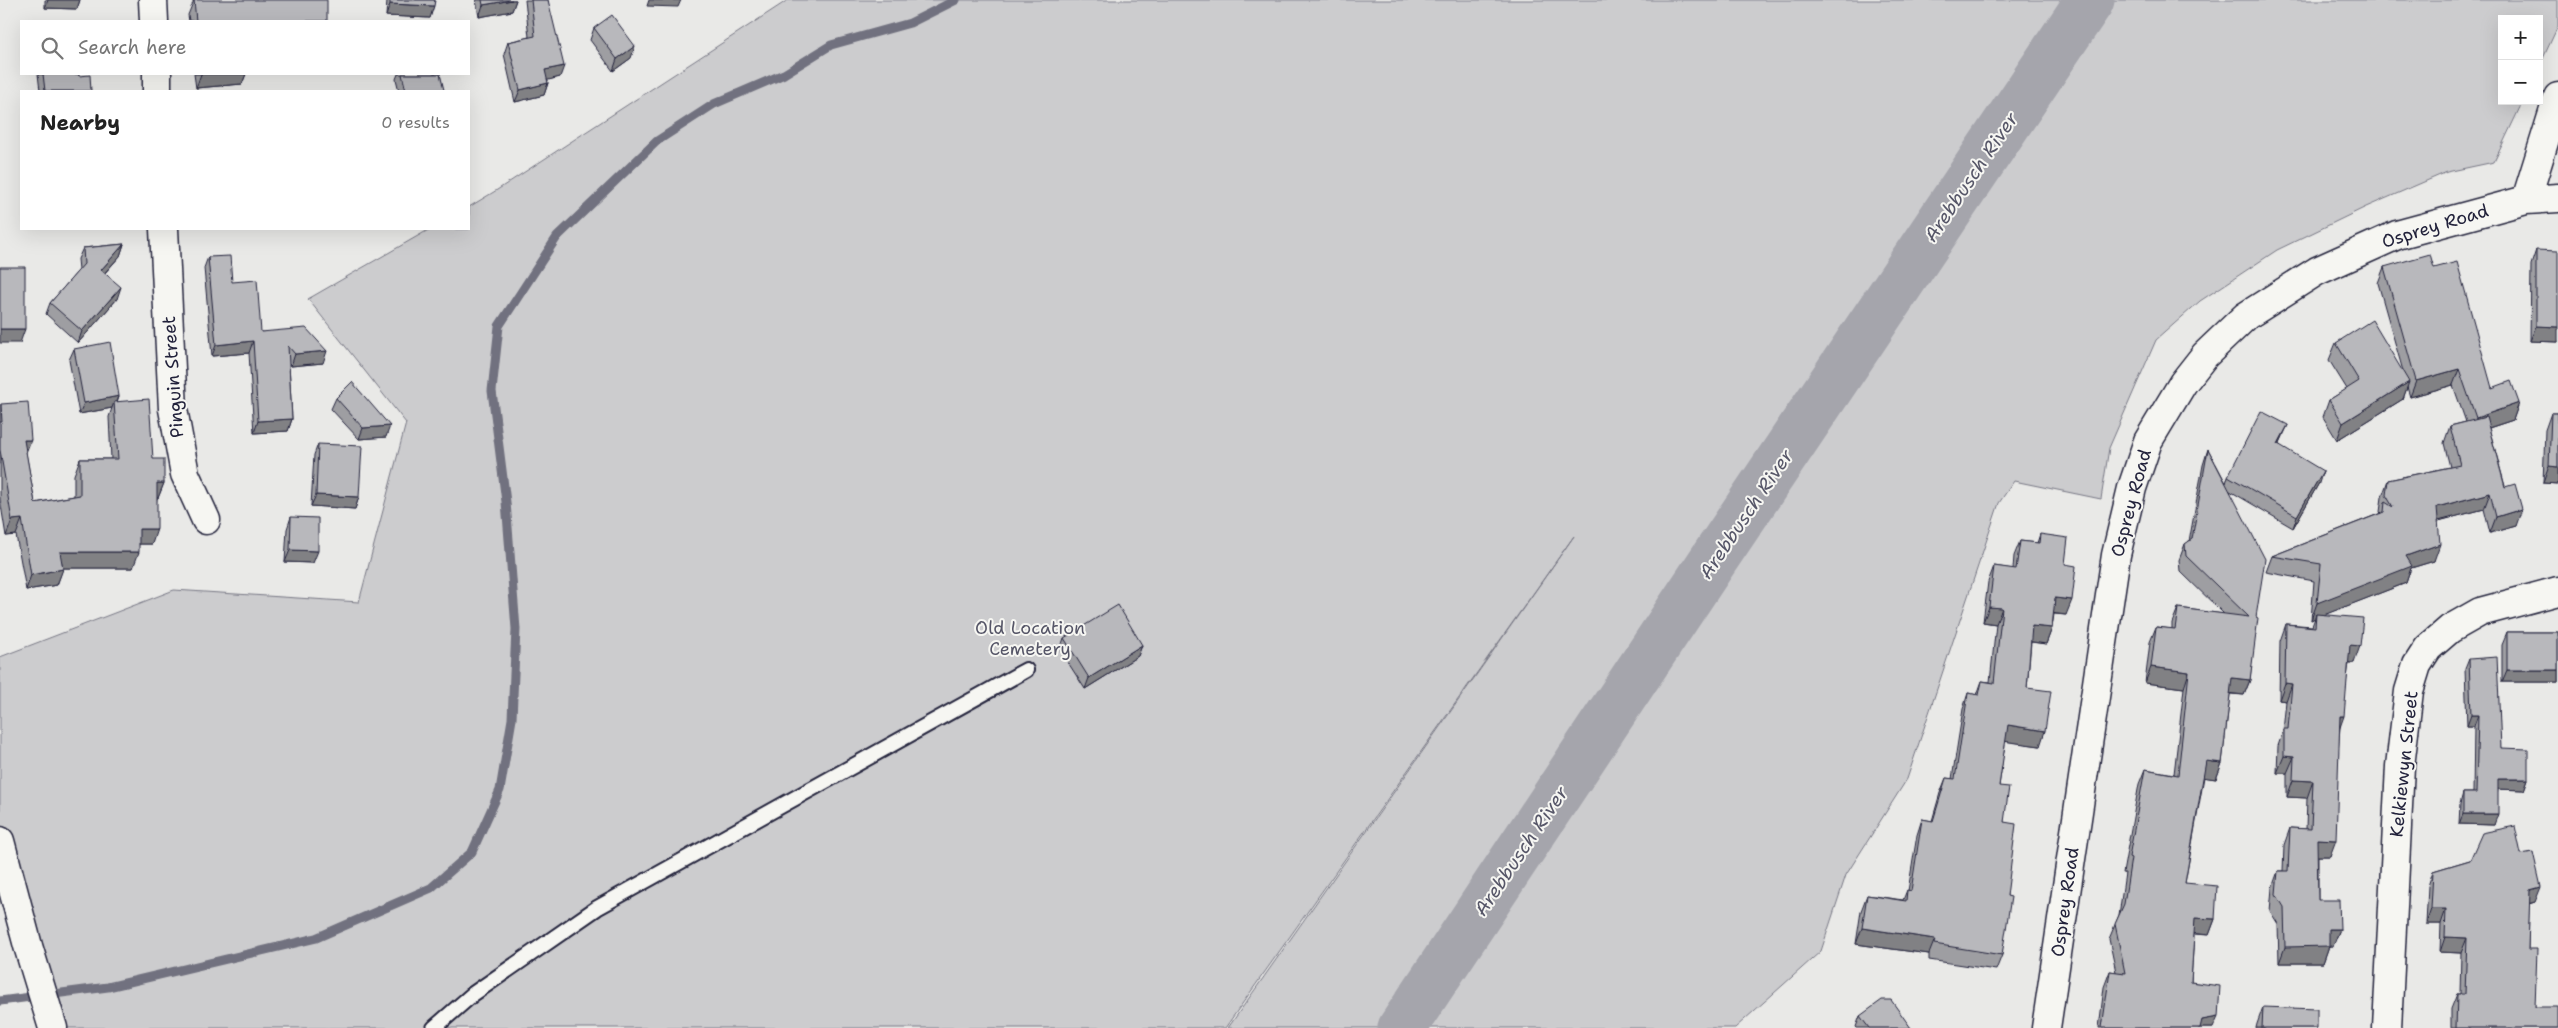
<!DOCTYPE html>
<html lang="en">
<head>
<meta charset="utf-8">
<style>
	body { margin:0; font-family:"Shantell Sans",sans-serif; background:#f6f6f6; color:#222 }
	.controls { position:absolute; right:15px; top:15px; display:grid; overflow:hidden; border-radius:0px; box-shadow:0 5px 20px #0002 }
	.controls button { width:45px; height:45px; display:grid; place-items:center; padding:0; border:0; border-bottom:1px solid #e0e0e0; background:#fff; color:#222; font:25px sans-serif }
	.list { margin:0; padding:0; list-style:none }
	h2 { display:flex; justify-content:space-between; align-items:center; height:65px; margin:0; padding:0 20px; font-size:21px }
	h2 small { font-size:16px; font-weight:400; color:#767676 }
	.icon { flex:none; width:28px; height:28px; fill:none; stroke:currentColor; stroke-width:2; stroke-linecap:round; stroke-linejoin:round }
	.map { position:relative; flex:none; width:2558px; height:1028px; overflow:hidden }
	.search { position:absolute; background:#fff; box-shadow:0 5px 20px #0002; left:20px; top:20px; width:450px; height:55px; display:flex; align-items:center; gap:12px; box-sizing:border-box; padding:0 18px; border-radius:0px; color:#767676; font-size:19px }
	.panel { position:absolute; background:#fff; box-shadow:0 5px 20px #0002; left:20px; top:90px; width:450px; height:140px; border-radius:0px }
	.map>svg:first-child { display:block }
	.green { fill:#ccccce; stroke:#777784 }
	.lines { fill:none; stroke-linecap:round; stroke-linejoin:round }
	.stream { stroke:#71717f; stroke-width:9 }
	.river { stroke:#a5a5ac; stroke-width:49 }
	.service-casing { stroke:#22223b; stroke-width:18 }
	.minor-casing { stroke:#22223b; stroke-width:31 }
	.secondary-casing { stroke:#22223b; stroke-width:31 }
	.service { stroke:#f6f6f2; stroke-width:14 }
	.minor { stroke:#f6f6f2; stroke-width:28 }
	.secondary { stroke:#f6f6f2; stroke-width:28 }
	.wall { fill:#9e9ea2; stroke:#22223b }
	.shaded-wall { fill:#818184; stroke:#22223b }
	.building { fill:#b8b8bc; stroke:#22223b }
	.labels { text-anchor:middle; dominant-baseline:central; stroke-width:4; stroke-linejoin:round; paint-order:stroke }
	.street-label { font-size:18px; fill:#22223b; stroke:#f6f6f2 }
	.park-label { font-size:18px; fill:#555567; stroke:#f6f6f2 }
	.water-label { font-size:19px; font-style:italic; fill:#565668; stroke:#f6f6f2 }
</style>
</head>
<body>
<div class="map">
<svg width="2558" height="1028" viewBox="0 0 2558 1028">
	<rect width="100%" height="100%" fill="#e9e9e7"/>
	<filter id="ink" filterUnits="userSpaceOnUse"><feTurbulence type="fractalNoise" baseFrequency=".02" numOctaves="2"/><feDisplacementMap in="SourceGraphic" scale="10" xChannelSelector="R" yChannelSelector="G"/><feConvolveMatrix kernelMatrix="1 2 1 2 8 2 1 2 1" color-interpolation-filters="sRGB"/></filter>
	<g filter="url(#ink)">
		<path class="green" d="M 788,0 L 2558,0 L 2558,26 L 2539,67 L 2539,19 L 2502,19 L 2502,101 L 2523,101 L 2494,162 L 2447,172 L 2366,207 L 2277,250 L 2200,301 L 2156,340 L 2109,448 L 2101,499 L 2014,481 L 1999,503 L 1907,779 L 1846,875 L 1821,951 L 1735,1028 L 1228,1028 L 1574,536 L 1225,1028 L 53,1028 L 0,841 L 0,657 L 174,590 L 359,602 L 406,423 L 308,299 L 430,229 L 469,229 L 469,207 L 497,190 Z"/>
		<g class="lines">
			<path class="stream" d="M 0,1001 L 108,987 L 316,938 L 431,888 L 472,852 L 500,790 L 512,719 L 516,629 L 506,502 L 492,391 L 499,326 L 557,237 L 657,141 L 714,104 L 784,74 L 831,45 L 910,23 L 956,0"/>
			<path class="river" d="M 1402,1028 L 1714,559 L 2090,0"/>
			<defs>
				<path id="service" d="M 434,1028 L 473,994 L 597,908 L 1026,670"/>
				<path id="minor" d="M 153,0 L 154,21
					M 157,74 L 157,91
					M 2526,200 L 2558,97
					M 164,229 L 173,409 L 185,474 L 206,520
					M 2046,1028 L 2116,555 L 2132,488 L 2148,441 L 2183,383 L 2205,355 L 2246,316 L 2317,271 L 2397,235 L 2526,200 L 2558,198
					M 2387,1028 L 2400,766 L 2409,691 L 2417,665 L 2428,648 L 2450,629 L 2480,612 L 2558,591"/>
				<path id="secondary" d="M 0,841 L 28,946 L 53,1028"/>
			</defs>
			<use href="#service" class="service-casing"/>
			<use href="#minor" class="minor-casing"/>
			<use href="#secondary" class="secondary-casing"/>
			<use href="#service" class="service"/>
			<use href="#minor" class="minor"/>
			<use href="#secondary" class="secondary"/>
		</g>
		<path class="wall" d="M 45,0 L 80,0 L 77,9 L 45,8 Z
			M 194,0 L 327,21 L 189,21 L 188,15 Z
			M 387,0 L 435,0 L 430,18 L 386,16 Z
			M 476,0 L 516,0 L 512,11 L 479,17 Z
			M 525,0 L 548,0 L 560,77 L 547,80 L 548,83 L 544,95 L 515,102 L 504,54 L 508,42 L 529,37 Z
			M 594,28 L 631,58 L 613,71 L 590,40 Z
			M 38,74 L 78,74 L 79,76 L 91,91 L 40,91 Z
			M 194,74 L 246,74 L 242,84 L 196,88 Z
			M 398,74 L 440,74 L 443,91 L 399,91 L 396,79 Z
			M 124,244 L 120,256 L 105,273 L 117,299 L 78,343 L 46,314 L 50,303 L 79,270 L 78,259 L 83,248 Z
			M 2536,250 L 2558,342 L 2530,341 L 2531,265 Z
			M 208,257 L 232,282 L 261,332 L 323,363 L 291,366 L 289,363 L 292,419 L 288,431 L 254,433 L 249,353 L 212,356 L 204,268 Z
			M 2384,267 L 2434,268 L 2492,388 L 2519,403 L 2513,420 L 2489,428 L 2516,526 L 2490,533 L 2484,509 L 2438,521 L 2434,561 L 2411,568 L 2406,583 L 2323,615 L 2354,663 L 2349,663 L 2340,727 L 2330,856 L 2318,856 L 2318,900 L 2340,929 L 2333,946 L 2329,946 L 2323,963 L 2279,963 L 2278,924 L 2270,911 L 2272,888 L 2278,871 L 2283,871 L 2284,845 L 2290,828 L 2306,829 L 2307,798 L 2287,797 L 2287,773 L 2277,773 L 2278,746 L 2283,731 L 2286,701 L 2279,700 L 2280,641 L 2286,624 L 2312,626 L 2315,618 L 2311,620 L 2314,581 L 2266,572 L 2272,556 L 2381,513 L 2380,512 L 2382,497 L 2388,480 L 2450,467 L 2444,443 L 2450,426 L 2466,422 L 2453,385 L 2410,397 L 2407,387 L 2403,399 L 2337,440 L 2323,417 L 2329,400 L 2347,389 L 2329,360 L 2336,343 L 2403,371 L 2378,283 Z
			M 74,349 L 119,396 L 117,401 L 153,459 L 164,483 L 158,498 L 157,498 L 152,544 L 139,544 L 133,568 L 63,568 L 57,585 L 26,590 L 16,535 L 6,536 L 0,499 L 0,406 L 1,404 L 26,453 L 35,503 L 74,496 L 74,475 L 80,459 L 111,459 L 109,417 L 112,408 L 79,414 L 69,360 Z
			M 336,398 L 386,437 L 359,439 L 331,409 Z
			M 2551,413 L 2558,413 L 2558,484 L 2543,483 L 2545,430 Z
			M 2283,436 L 2279,445 L 2319,483 L 2293,528 L 2230,491 L 2256,617 L 2250,680 L 2244,695 L 2230,694 L 2222,763 L 2216,779 L 2204,777 L 2185,883 L 2215,919 L 2209,935 L 2194,934 L 2191,982 L 2213,1028 L 2099,1028 L 2104,987 L 2110,971 L 2116,972 L 2109,939 L 2119,915 L 2125,873 L 2123,873 L 2139,784 L 2145,769 L 2174,774 L 2184,688 L 2145,683 L 2150,642 L 2156,627 L 2172,629 L 2172,623 L 2178,608 L 2224,614 L 2180,571 L 2179,560 L 2185,544 L 2189,542 L 2203,465 L 2208,449 L 2226,483 L 2228,476 Z
			M 318,444 L 359,497 L 355,509 L 311,506 L 314,455 Z
			M 291,517 L 313,563 L 285,562 L 287,529 Z
			M 2040,534 L 2065,564 L 2066,615 L 2054,614 L 2052,628 L 2046,644 L 2031,642 L 2027,688 L 2040,746 L 2005,741 L 1999,786 L 2004,822 L 2007,896 L 2002,955 L 1996,970 L 1929,960 L 1929,954 L 1856,944 L 1861,911 L 1867,895 L 1903,900 L 1907,890 L 1908,891 L 1917,835 L 1922,819 L 1932,821 L 1940,793 L 1946,778 L 1952,779 L 1963,709 L 1968,693 L 1977,695 L 1982,681 L 1990,682 L 1996,624 L 1983,622 L 1988,582 L 1994,566 L 2013,569 L 2014,556 L 2020,541 L 2037,543 Z
			M 2507,632 L 2558,632 L 2558,682 L 2502,682 L 2502,644 Z
			M 1064,638 L 1142,645 L 1138,656 L 1085,689 L 1060,650 Z
			M 2469,659 L 2501,748 L 2528,779 L 2524,790 L 2498,789 L 2494,825 L 2459,824 L 2460,804 L 2463,793 L 2473,793 L 2474,726 L 2467,726 L 2465,669 Z
			M 2521,854 L 2535,902 L 2529,904 L 2528,949 L 2535,1007 L 2558,1028 L 2451,1028 L 2451,1009 L 2457,994 L 2460,994 L 2461,953 L 2440,952 L 2441,924 L 2426,924 L 2428,886 L 2433,871 L 2470,860 Z
			M 2263,1007 L 2317,1028 L 2256,1028 L 2257,1024 Z
			M 1860,1016 L 1911,1028 L 1857,1028 L 1856,1027 Z"/>
		<path class="shaded-wall" d="M 48,0 L 80,0 L 77,9 L 45,8 Z
			M 512,0 L 516,0 L 512,11 L 479,17 L 483,5 Z
			M 649,0 L 681,0 L 678,7 L 647,6 Z
			M 390,4 L 434,6 L 430,18 L 386,16 Z
			M 635,46 L 631,58 L 613,71 L 617,59 Z
			M 564,66 L 560,77 L 541,82 L 545,70 Z
			M 201,74 L 246,74 L 242,84 L 196,88 Z
			M 548,83 L 544,95 L 515,102 L 520,90 Z
			M 124,244 L 120,256 L 97,281 L 101,270 Z
			M 121,287 L 117,299 L 78,343 L 82,331 Z
			M 2536,326 L 2558,327 L 2558,342 L 2530,341 Z
			M 0,329 L 25,329 L 20,343 L 0,343 Z
			M 253,341 L 249,353 L 212,356 L 216,345 Z
			M 327,351 L 323,363 L 291,366 L 295,354 Z
			M 2459,369 L 2453,385 L 2410,397 L 2416,381 Z
			M 2409,382 L 2403,399 L 2337,440 L 2343,423 Z
			M 119,396 L 115,408 L 114,402 L 112,408 L 79,414 L 84,403 Z
			M 2519,403 L 2513,420 L 2470,434 L 2476,418 Z
			M 292,419 L 288,431 L 254,433 L 258,421 Z
			M 2288,425 L 2283,436 L 2274,456 L 2278,444 Z
			M 390,426 L 386,437 L 359,439 L 363,428 Z
			M 24,440 L 31,440 L 25,455 Z
			M 2549,466 L 2558,467 L 2558,484 L 2543,483 Z
			M 2323,471 L 2319,483 L 2293,528 L 2297,516 Z
			M 157,483 L 164,483 L 158,498 L 152,498 Z
			M 2490,493 L 2484,509 L 2431,523 L 2437,507 Z
			M 316,495 L 359,497 L 355,509 L 311,506 Z
			M 2522,509 L 2516,526 L 2490,533 L 2496,517 Z
			M 22,519 L 16,535 L 6,536 L 12,520 Z
			M 139,529 L 157,529 L 152,544 L 133,544 Z
			M 2440,544 L 2434,561 L 2411,568 L 2406,583 L 2316,618 L 2316,614 L 2315,618 L 2311,620 L 2317,603 L 2406,556 Z
			M 290,550 L 318,551 L 313,563 L 285,562 Z
			M 60,552 L 139,552 L 133,568 L 54,568 Z
			M 63,569 L 57,585 L 26,590 L 31,575 Z
			M 2055,598 L 2072,600 L 2066,615 L 2050,613 Z
			M 1989,607 L 2002,608 L 1996,624 L 1983,622 Z
			M 2032,626 L 2052,628 L 2046,644 L 2026,641 Z
			M 1142,645 L 1138,656 L 1085,689 L 1089,678 Z
			M 2350,645 L 2360,646 L 2354,663 L 2344,662 Z
			M 2151,667 L 2189,672 L 2184,688 L 2145,683 Z
			M 2507,670 L 2558,670 L 2558,682 L 2502,682 Z
			M 2232,678 L 2250,680 L 2244,695 L 2226,693 Z
			M 2285,683 L 2292,684 L 2286,701 L 2279,700 Z
			M 2471,715 L 2478,715 L 2474,726 L 2467,726 Z
			M 2340,716 L 2344,716 L 2338,733 Z
			M 2008,725 L 2045,731 L 2040,746 L 2002,741 Z
			M 2284,756 L 2294,757 L 2287,773 L 2277,773 Z
			M 2206,761 L 2222,763 L 2216,779 L 2201,777 Z
			M 2498,779 L 2528,779 L 2524,790 L 2495,789 Z
			M 2293,780 L 2313,781 L 2307,798 L 2287,797 Z
			M 2463,814 L 2498,814 L 2494,825 L 2459,824 Z
			M 2317,839 L 2336,840 L 2330,856 L 2311,856 Z
			M 2541,887 L 2535,902 L 2524,905 L 2530,890 Z
			M 2431,909 L 2446,909 L 2441,924 L 2426,924 Z
			M 2195,918 L 2215,919 L 2209,935 L 2189,933 Z
			M 1862,928 L 1935,939 L 1929,954 L 1856,944 Z
			M 2329,929 L 2340,929 L 2333,946 L 2329,946 L 2323,963 L 2279,963 L 2285,947 Z
			M 2445,937 L 2467,938 L 2461,953 L 2440,952 Z
			M 2218,1017 L 2213,1028 L 2198,1028 L 2202,1020 Z"/>
		<path class="building" d="M 194,0 L 327,0 L 327,21 L 196,21 Z
			M 390,0 L 435,0 L 434,6 L 390,4 Z
			M 482,0 L 512,0 L 483,5 Z
			M 531,0 L 548,0 L 564,66 L 545,70 L 548,83 L 520,90 L 508,42 L 535,36 Z
			M 612,15 L 635,46 L 617,59 L 594,28 Z
			M 43,74 L 78,74 L 79,76 L 90,75 L 91,91 L 45,91 Z
			M 402,74 L 440,74 L 444,90 L 441,91 L 406,91 Z
			M 124,244 L 101,270 L 121,287 L 82,331 L 50,303 L 84,264 L 83,248 Z
			M 2536,250 L 2558,251 L 2558,327 L 2536,326 Z
			M 2430,254 L 2434,268 L 2457,262 L 2492,388 L 2511,381 L 2519,403 L 2476,418 L 2459,369 L 2416,381 L 2384,267 Z
			M 230,256 L 232,282 L 257,280 L 261,332 L 306,328 L 327,351 L 295,354 L 288,346 L 292,419 L 258,421 L 253,341 L 216,345 L 208,257 Z
			M 0,267 L 25,267 L 25,329 L 0,329 Z
			M 2372,320 L 2409,382 L 2343,423 L 2329,400 L 2359,381 L 2336,343 Z
			M 110,342 L 119,396 L 84,403 L 74,349 Z
			M 352,382 L 390,426 L 363,428 L 336,398 Z
			M 149,399 L 153,459 L 164,459 L 164,483 L 157,483 L 157,529 L 139,529 L 139,552 L 60,552 L 63,569 L 31,575 L 22,519 L 12,520 L 0,450 L 0,422 L 2,422 L 1,404 L 28,402 L 31,440 L 24,440 L 35,503 L 80,495 L 80,459 L 118,459 L 114,402 Z
			M 2261,411 L 2288,425 L 2278,444 L 2323,471 L 2297,516 L 2228,476 Z
			M 2551,413 L 2558,413 L 2558,467 L 2549,466 Z
			M 2486,417 L 2505,487 L 2515,484 L 2522,509 L 2496,517 L 2490,493 L 2437,507 L 2440,544 L 2406,556 L 2412,566 L 2317,603 L 2321,564 L 2272,556 L 2384,512 L 2385,502 L 2393,507 L 2386,495 L 2388,480 L 2460,465 L 2450,426 Z
			M 318,444 L 362,446 L 359,497 L 316,495 Z
			M 2208,449 L 2265,559 L 2256,617 L 2258,618 L 2250,680 L 2232,678 L 2222,763 L 2206,761 L 2185,883 L 2217,886 L 2215,919 L 2195,918 L 2191,982 L 2220,986 L 2218,1017 L 2202,1020 L 2200,1028 L 2102,1028 L 2110,971 L 2125,973 L 2115,924 L 2124,904 L 2131,858 L 2129,857 L 2145,769 L 2178,775 L 2189,672 L 2151,667 L 2156,627 L 2175,629 L 2178,608 L 2249,617 L 2186,556 L 2185,544 L 2192,539 Z
			M 291,517 L 318,518 L 318,551 L 290,550 Z
			M 2040,534 L 2068,538 L 2065,564 L 2076,566 L 2072,600 L 2055,598 L 2052,628 L 2032,626 L 2027,688 L 2051,691 L 2045,731 L 2008,725 L 1999,786 L 2009,787 L 2004,822 L 2016,824 L 2007,896 L 2011,897 L 2002,955 L 1934,944 L 1935,939 L 1862,928 L 1867,895 L 1906,901 L 1907,890 L 1911,891 L 1922,819 L 1933,821 L 1946,778 L 1955,779 L 1968,693 L 1979,695 L 1982,681 L 1994,683 L 2002,608 L 1989,607 L 1994,566 L 2016,569 L 2020,541 L 2039,543 Z
			M 1118,605 L 1142,645 L 1089,678 L 1064,638 Z
			M 2316,614 L 2363,618 L 2360,646 L 2350,645 L 2344,716 L 2340,716 L 2336,840 L 2317,839 L 2318,900 L 2339,900 L 2340,929 L 2329,929 L 2329,946 L 2285,947 L 2284,907 L 2276,894 L 2278,871 L 2288,871 L 2290,828 L 2311,829 L 2313,781 L 2293,780 L 2294,757 L 2284,756 L 2284,729 L 2288,729 L 2292,684 L 2285,683 L 2286,624 L 2315,627 Z
			M 2507,632 L 2558,632 L 2558,670 L 2507,670 Z
			M 2497,657 L 2501,748 L 2528,749 L 2528,779 L 2498,779 L 2498,814 L 2463,814 L 2463,793 L 2476,793 L 2478,715 L 2471,715 L 2469,659 Z
			M 2515,826 L 2521,854 L 2533,852 L 2541,887 L 2530,890 L 2528,949 L 2537,949 L 2535,1007 L 2558,1007 L 2558,1028 L 2456,1028 L 2457,994 L 2465,994 L 2467,938 L 2445,937 L 2446,909 L 2431,909 L 2433,871 L 2470,860 L 2482,833 Z
			M 1882,1000 L 1891,1000 L 1911,1028 L 1869,1028 L 1860,1016 Z
			M 2263,1007 L 2317,1009 L 2317,1028 L 2262,1028 Z"/>
	</g>
	<g class="labels">
		<g class="street-label">
			<text transform="translate(2435 226) rotate(-17)">Osprey Road</text>
			<text transform="translate(173 377) rotate(-94)">Pinguin Street</text>
			<text transform="translate(2131 503) rotate(-75)">Osprey Road</text>
			<text transform="translate(2404 764) rotate(-84)">Kelkiewyn Street</text>
			<text transform="translate(2065 902) rotate(-82)">Osprey Road</text>
		</g>
		<g class="park-label">
			<text x="1030" y="628">Old Location<tspan x="1030" dy="21">Cemetery</tspan></text>
		</g>
		<g class="water-label">
			<text transform="translate(1971 177) rotate(-56)">Arebbusch River</text>
			<text transform="translate(1746 514) rotate(-56)">Arebbusch River</text>
			<text transform="translate(1521 851) rotate(-56)">Arebbusch River</text>
		</g>
	</g>
</svg>
<div class="controls">
<button>+</button>
<button>−</button>
</div>
<div class="search"><svg class="icon" aria-label="search" viewBox="0 0 24 24"><circle cx="10" cy="10" r="6"/><path d="M15 15l6 6"/></svg>Search here</div>
<section class="panel">
<h2>Nearby<small>0 results</small></h2>
<ul class="list">
</ul>
</section>
</div>
</body>
</html>
